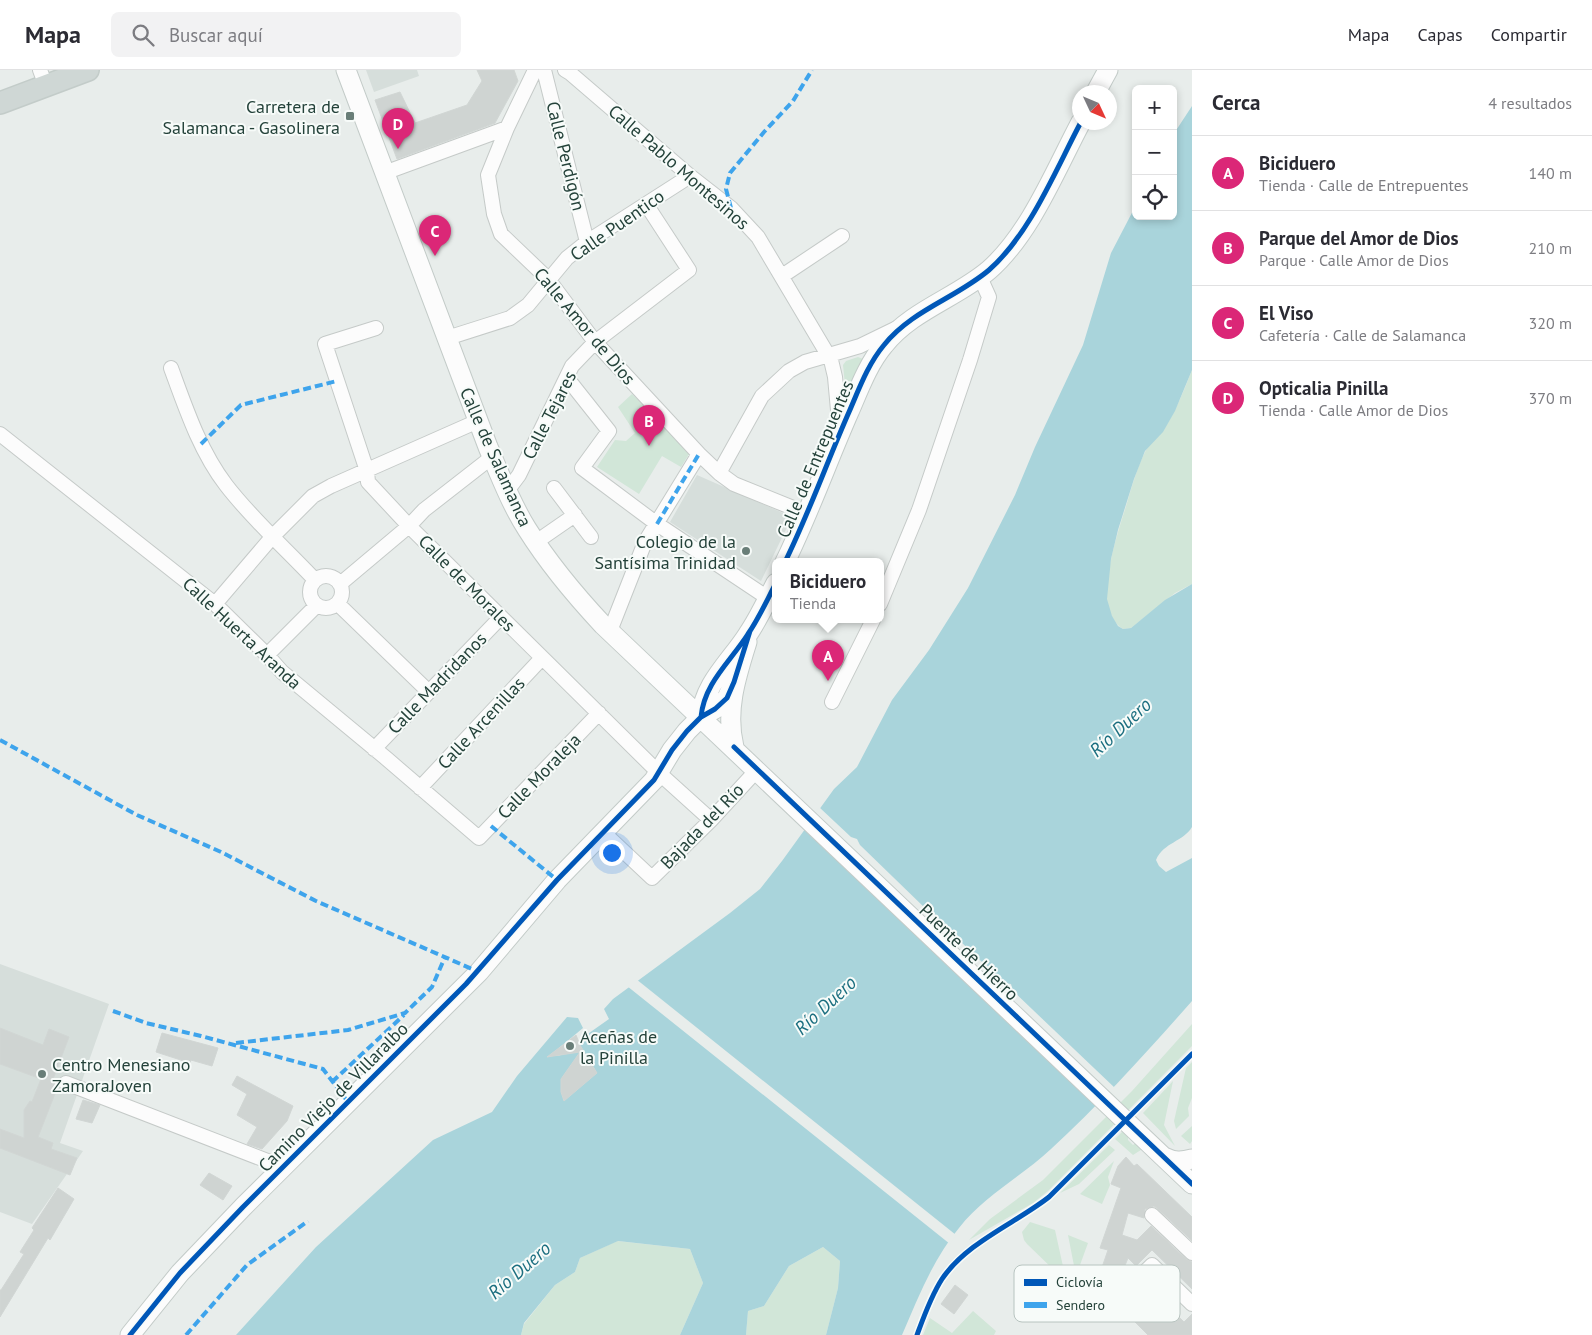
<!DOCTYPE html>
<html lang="es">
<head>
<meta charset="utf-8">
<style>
	body { margin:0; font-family:"PT Sans",sans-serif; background:#f2f2f3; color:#2b2b33 }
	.controls { position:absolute; right:15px; top:15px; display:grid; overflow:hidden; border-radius:8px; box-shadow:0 2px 8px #0003 }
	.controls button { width:45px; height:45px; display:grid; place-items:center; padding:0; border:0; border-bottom:1px solid #e1e1e2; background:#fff; color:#2b2b33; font:25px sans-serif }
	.compass { position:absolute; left:1072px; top:15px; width:45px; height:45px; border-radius:50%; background:#fff; box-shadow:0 2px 8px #0003; rotate:134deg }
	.you { position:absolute; left:611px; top:782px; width:18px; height:18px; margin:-12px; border:4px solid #fff; border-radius:50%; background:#1a73e8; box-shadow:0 0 0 8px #1a73e833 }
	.badge { display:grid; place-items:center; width:32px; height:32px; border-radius:50%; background:#db2777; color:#fff; font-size:16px; font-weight:700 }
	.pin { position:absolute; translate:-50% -41px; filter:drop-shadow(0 1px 2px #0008) }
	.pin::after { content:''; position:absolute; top:26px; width:18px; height:15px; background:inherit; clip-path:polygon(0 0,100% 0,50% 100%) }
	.popup { position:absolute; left:772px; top:488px; width:112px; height:65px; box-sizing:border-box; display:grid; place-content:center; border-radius:8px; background:#fff; filter:drop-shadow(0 1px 4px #0005); font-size:16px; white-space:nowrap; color:#7c7c81 }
	.popup b { font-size:19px; color:#2b2b33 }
	.popup::after { content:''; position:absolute; left:50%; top:100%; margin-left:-10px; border:10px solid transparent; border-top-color:#fff }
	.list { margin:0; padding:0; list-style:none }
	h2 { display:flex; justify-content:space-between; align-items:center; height:65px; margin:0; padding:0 20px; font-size:21px }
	h2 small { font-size:16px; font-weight:400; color:#7c7c81 }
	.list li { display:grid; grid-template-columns:32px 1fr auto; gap:15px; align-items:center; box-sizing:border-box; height:75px; padding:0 20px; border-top:1px solid #e1e1e2 }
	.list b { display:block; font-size:19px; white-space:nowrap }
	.list p { margin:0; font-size:16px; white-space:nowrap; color:#7c7c81 }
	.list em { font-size:16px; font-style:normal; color:#7c7c81 }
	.icon { flex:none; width:28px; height:28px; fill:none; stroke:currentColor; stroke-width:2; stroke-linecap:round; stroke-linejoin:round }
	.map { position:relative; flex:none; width:1192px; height:1265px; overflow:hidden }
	header { display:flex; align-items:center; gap:30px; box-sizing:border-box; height:70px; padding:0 25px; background:#fff; border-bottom:1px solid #e1e1e2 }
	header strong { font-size:24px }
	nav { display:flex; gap:28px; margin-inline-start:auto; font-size:18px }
	.search { width:350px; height:45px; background:#f2f2f3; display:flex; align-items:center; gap:12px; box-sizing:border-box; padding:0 18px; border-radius:8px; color:#7c7c81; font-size:19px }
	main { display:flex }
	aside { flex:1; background:#fff }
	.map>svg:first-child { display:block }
	.built { fill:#d6dedb }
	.green { fill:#d1e6d8 }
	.water { fill:#a9d4db }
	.pier { fill:#e8edeb }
	.building { fill:#cfd4d2; stroke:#d1d6d4 }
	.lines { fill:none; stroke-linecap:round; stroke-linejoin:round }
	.street-casing { stroke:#c5cac8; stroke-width:16 }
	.secondary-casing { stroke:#c3cbc8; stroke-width:21 }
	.primary-casing { stroke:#c3ccc9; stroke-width:24 }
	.street { stroke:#fcfcfc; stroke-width:14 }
	.secondary { stroke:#fcfcfc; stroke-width:19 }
	.primary { stroke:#cfd7d5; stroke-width:21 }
	.quiet { stroke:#3ea4ec; stroke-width:4; stroke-dasharray:8 4; stroke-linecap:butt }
	.cycleway-casing { stroke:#f7fbf9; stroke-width:8 }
	.cycleway { stroke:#0057b8; stroke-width:5 }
	.poi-dot { fill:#697e78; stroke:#f7fbf9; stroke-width:2 }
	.labels { text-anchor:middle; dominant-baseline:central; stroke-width:4; stroke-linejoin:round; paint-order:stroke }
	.poi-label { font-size:18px; fill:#24423a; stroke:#f7fbf9; text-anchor:end }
	.street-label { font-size:18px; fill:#24423a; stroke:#f7fbf9 }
	.water-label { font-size:19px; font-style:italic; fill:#1c6f80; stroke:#f7fbf9 }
	.key { fill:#f7fbf9; stroke:#b8c4c0; stroke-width:1 }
	.key-label { font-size:14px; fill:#24423a }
</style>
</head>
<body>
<header>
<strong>Mapa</strong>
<div class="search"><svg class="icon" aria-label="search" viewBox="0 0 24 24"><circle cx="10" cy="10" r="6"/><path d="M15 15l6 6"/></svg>Buscar aquí</div>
<nav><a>Mapa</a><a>Capas</a><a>Compartir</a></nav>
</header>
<main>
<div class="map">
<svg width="1192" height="1265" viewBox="0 0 1192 1265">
	<rect width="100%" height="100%" fill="#e8edeb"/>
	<path class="built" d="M 366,0 L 417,0 L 419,6 L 374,22 Z
		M 697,405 L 792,447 L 761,511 L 670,452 Z
		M 0,894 L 109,934 L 60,1073 L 83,1081 L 32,1154 L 0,1142 Z"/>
	<path class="green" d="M 858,287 L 863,289 L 863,293 L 850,318 L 849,318 L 845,315 L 843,295 L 846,291 Z
		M 1192,300 L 1192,514 L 1175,523 L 1131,558 L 1123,559 C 1114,554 1108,541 1107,530 C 1105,501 1118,461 1127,433 C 1132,416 1137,398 1145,382 C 1149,373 1159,368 1164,359 C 1176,341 1184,320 1192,300 Z
		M 632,324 L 691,381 L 681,397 L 662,386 L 639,424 L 597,397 L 615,370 L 626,371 L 635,363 L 618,337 Z
		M 1192,954 L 1192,976 L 1048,1121 L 1033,1133 L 969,1170 L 990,1149 L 1043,1110 L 1132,1021 Z
		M 1192,992 L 1192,1028 L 1188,1038 L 1189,1046 L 1176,1059 L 1174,1051 L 1186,998 Z
		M 1173,1011 L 1164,1055 L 1175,1076 L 1143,1043 Z
		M 1192,1056 L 1192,1071 L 1190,1074 L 1181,1066 Z
		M 1123,1061 L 1128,1065 L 1128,1070 L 1133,1075 L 1137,1072 L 1144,1078 L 1133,1085 L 1115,1069 Z
		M 1109,1075 L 1115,1080 L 1079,1114 L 1060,1123 Z
		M 1114,1091 L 1108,1107 L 1110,1115 L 1102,1134 L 1080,1124 Z
		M 1030,1152 L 1055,1160 L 1066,1210 L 1057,1203 L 1027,1174 L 1024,1170 L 1022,1162 Z
		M 1068,1165 L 1088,1173 L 1076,1206 Z
		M 617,1171 L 690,1179 L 703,1213 L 680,1265 L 521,1265 L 524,1254 L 555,1215 L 575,1202 L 580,1188 Z
		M 823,1177 L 840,1191 L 838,1218 L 826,1265 L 746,1265 L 748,1241 L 764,1236 L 789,1196 Z
		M 973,1241 L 996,1261 L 994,1265 L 923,1265 L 930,1248 L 952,1263 Z"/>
	<path class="water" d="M 1192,36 L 1192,300 L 1175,341 L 1163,362 L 1145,381 L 1134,409 L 1118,460 L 1111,489 L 1107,529 L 1112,546 L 1118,556 L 1123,559 L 1131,558 L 1165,530 L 1192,514 L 1192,757 C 1183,772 1164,772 1156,790 L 1159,796 L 1166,802 L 1192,788 L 1192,931 C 1147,982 1101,1033 1051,1079 C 1021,1107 984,1126 959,1158 C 933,1189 918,1228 902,1265 L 826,1265 L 838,1218 L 840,1191 L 823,1177 L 789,1196 L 764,1236 L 748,1241 L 746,1265 L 680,1265 L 703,1213 L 690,1179 L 618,1171 L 580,1188 L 575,1202 L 555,1215 L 524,1253 L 521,1265 L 236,1265 L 316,1177 L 433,1070 L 492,1042 L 517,1006 L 567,947 L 578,948 L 583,958 L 559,978 L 556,986 C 567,984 579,980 582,968 L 609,949 L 604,939 L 613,929 L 730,843 L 760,819 L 782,791 L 834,719 L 857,697 L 892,630 L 929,580 L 968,518 L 1015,425 L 1035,377 L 1083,275 L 1111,183 L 1136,135 L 1136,146 L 1173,146 L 1173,65 Z"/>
	<path class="pier" d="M 819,737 L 851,767 L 857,769 L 860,775 L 927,840 L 934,842 L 937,849 L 1004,913 L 1011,914 L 1013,921 L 1115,1018 L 1097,1036 L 804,757 Z
		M 636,909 L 956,1165 L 950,1174 L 627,916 Z"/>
	<path class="building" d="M 477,0 L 514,0 L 518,11 L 495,53 L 397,89 L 375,30 L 400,22 L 415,53 L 467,35 L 482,11 Z
		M 0,958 L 43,975 L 49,959 L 69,967 L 53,1009 L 58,1011 L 58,1016 L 38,1067 L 53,1073 L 51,1079 L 77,1088 L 70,1105 L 0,1078 L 0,1059 L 24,1068 L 24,1040 L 30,1031 L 32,1032 L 41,1009 L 0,994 Z
		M 162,963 L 218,978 L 212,996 L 191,990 L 190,993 L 156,982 Z
		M 576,965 L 580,975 L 597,1003 L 564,1031 L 561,1022 L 561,1009 L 580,982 L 547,987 Z
		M 237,1006 L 293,1036 L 287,1051 L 262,1079 L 247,1074 L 257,1057 L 237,1045 L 247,1024 L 232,1015 Z
		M 83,1030 L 100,1035 L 92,1053 L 76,1049 Z
		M 1126,1087 L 1134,1096 L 1137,1094 L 1192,1147 L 1192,1171 L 1158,1139 L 1154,1136 L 1145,1139 L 1144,1148 L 1128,1143 L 1122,1165 L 1137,1170 L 1151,1156 L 1186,1189 L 1192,1192 L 1192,1219 L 1152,1180 L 1136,1196 L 1128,1188 L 1118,1213 L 1099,1206 L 1108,1180 L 1100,1178 L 1121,1118 L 1111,1114 L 1118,1096 Z
		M 209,1103 L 232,1116 L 223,1130 L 200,1115 Z
		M 58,1118 L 74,1129 L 50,1170 L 48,1168 L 0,1247 L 0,1220 L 1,1220 L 24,1184 L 20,1182 L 34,1160 L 32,1158 Z
		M 1145,1214 L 1184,1252 L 1192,1244 L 1192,1265 L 1148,1265 L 1121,1238 Z
		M 955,1215 L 968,1225 L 954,1244 L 941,1234 Z"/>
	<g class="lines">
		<defs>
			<path id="street" d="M 40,0 L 46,16
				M 535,0 L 507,58 L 488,105 L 494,144 L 501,164 L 548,209 L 595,272 L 699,384 L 719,403 L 734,414 L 808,444
				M 544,0 L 587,172
				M 565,0 L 570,3 L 690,106 L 731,138 L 758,167 L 831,290 L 835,307 L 840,362
				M 384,103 L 507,58
				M 782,206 L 842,166
				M 376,258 L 325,274 L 367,401 L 368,412 L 409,456 L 659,703 L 711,750
				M 447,268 L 510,248 L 528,235 L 567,188 L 587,172 L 690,106
				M 171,298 C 186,339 200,381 226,415 C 252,449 286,479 315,510
				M 567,308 L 609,361 L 582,398 L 657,454 L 768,528
				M 0,364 L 215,534 L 267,585 L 282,602 L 387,689 L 479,768 L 599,643
				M 719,403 L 762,326 L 789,301 L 805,292 L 860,276 L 897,258
				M 554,418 L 591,467
				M 507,421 L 519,405 L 572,296 L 595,272 L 689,200 L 646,134
				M 536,472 L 575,445
				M310 522a16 16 0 1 1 32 0a16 16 0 1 1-32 0Z
				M 340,514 L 409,456 L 424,440 L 492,387
				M 215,534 L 273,466 L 313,426 L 331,416 L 478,351
				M 338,534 L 429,622
				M 880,534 L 919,440 L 970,290 L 989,227 L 980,207
				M 610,561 L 645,472 L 699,384
				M 267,585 L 316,536
				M 832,632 L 873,550
				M 374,679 L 501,547
				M 420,718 L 542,588
				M 603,762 L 652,808 L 711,750 L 757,700
				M 66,1013 L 283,1097
				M 1152,1145 L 1192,1183
				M 1106,1240 L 1152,1195 L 1192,1234"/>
			<path id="secondary" d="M 346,0 L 488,377 C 500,405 511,434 527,459 C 549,494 575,525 603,555 L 1192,1114
				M 1096,22 L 1108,0
				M 785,492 C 809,443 827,392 849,342 C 859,319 868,294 884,275 C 912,240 956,228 989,200 C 1030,164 1055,101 1081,52
				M 701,647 C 704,613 731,591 748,564 C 759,548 767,530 776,513
				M 734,677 C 725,641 736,607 747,572
				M 1164,1087 C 1174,1092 1181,1092 1192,1089
				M 130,1265 L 180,1203 L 243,1137 L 479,902 L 557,810 L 654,710 L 672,680 L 687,661 L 701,647 L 715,639 L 727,628 L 734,612"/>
			<path id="primary" d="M 0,33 L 88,0"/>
		</defs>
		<use href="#street" class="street-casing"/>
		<use href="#secondary" class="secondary-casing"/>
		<use href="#primary" class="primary-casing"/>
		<use href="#street" class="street"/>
		<use href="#secondary" class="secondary"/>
		<use href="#primary" class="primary"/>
		<path class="quiet" d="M 731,138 L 726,119 L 730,103 L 764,62 L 793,31 L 812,0
			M 201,374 L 241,335 L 337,311
			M 657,454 L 699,384
			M 0,670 L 137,745 L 221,782 L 316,831 L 479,902
			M 491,756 L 557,810
			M 113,941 L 146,953 L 201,966 L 323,999 L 348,1032
			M 236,973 L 348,960 L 405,943 L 432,917 L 445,887
			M 332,1012 L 404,945
			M 186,1265 L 247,1195 L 308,1151"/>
		<defs>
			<path id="cycleway" d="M 785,492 C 809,443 827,392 849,342 C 859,319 868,294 884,275 C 912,240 956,228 989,200 C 1030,164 1055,101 1081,52
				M 701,647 C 704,613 731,591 748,564 C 759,548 767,530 776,513
				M 734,677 L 1192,1114
				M 130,1265 L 180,1203 L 243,1137 L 466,914 L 557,810 L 654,710 L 672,680 L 687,661 L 701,647 L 715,639 L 727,628 L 734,612 L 750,561
				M 917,1265 C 924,1246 931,1226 942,1209 C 967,1172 1016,1153 1049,1127 L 1192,984"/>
		</defs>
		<use href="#cycleway" class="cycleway-casing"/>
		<use href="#cycleway" class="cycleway"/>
	</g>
	<g class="poi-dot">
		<rect x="345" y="41" width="10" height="10" rx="2.5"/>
		<circle cx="746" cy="481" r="5"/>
		<circle cx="570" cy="976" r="5"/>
		<circle cx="42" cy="1004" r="5"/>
	</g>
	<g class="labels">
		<g class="poi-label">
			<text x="340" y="36">Carretera de<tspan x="340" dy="21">Salamanca - Gasolinera</tspan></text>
			<text x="736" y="471">Colegio de la<tspan x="736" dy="21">Santísima Trinidad</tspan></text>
			<text x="580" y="966" text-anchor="start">Aceñas de<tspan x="580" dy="21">la Pinilla</tspan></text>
			<text x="52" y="994" text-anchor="start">Centro Menesiano<tspan x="52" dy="21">ZamoraJoven</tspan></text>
		</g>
		<g class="street-label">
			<text transform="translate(566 86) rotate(76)">Calle Perdigón</text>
			<text transform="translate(679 97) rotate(41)">Calle Pablo Montesinos</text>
			<text transform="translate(617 155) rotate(-35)">Calle Puentico</text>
			<text transform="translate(585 256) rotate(50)">Calle Amor de Dios</text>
			<text transform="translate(549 345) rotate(-63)">Calle Tejares</text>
			<text transform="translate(496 387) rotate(66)">Calle de Salamanca</text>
			<text transform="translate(815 389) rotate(-67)">Calle de Entrepuentes</text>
			<text transform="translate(467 513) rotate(45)">Calle de Morales</text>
			<text transform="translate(242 563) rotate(43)">Calle Huerta Aranda</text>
			<text transform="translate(437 613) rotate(-46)">Calle Madridanos</text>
			<text transform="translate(481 653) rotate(-47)">Calle Arcenillas</text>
			<text transform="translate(539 706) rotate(-46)">Calle Moraleja</text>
			<text transform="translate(702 756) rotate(-46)">Bajada del Río</text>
			<text transform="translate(969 882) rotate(44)">Puente de Hierro</text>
			<text transform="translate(333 1027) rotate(-45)">Camino Viejo de Villaralbo</text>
		</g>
		<g class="water-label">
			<text transform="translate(1120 657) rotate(-43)">Río Duero</text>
			<text transform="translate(825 935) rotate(-43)">Río Duero</text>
			<text transform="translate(519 1200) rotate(-41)">Río Duero</text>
		</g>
	</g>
	<rect x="1014" y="1195" width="166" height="57" rx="8" class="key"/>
	<rect x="1024" y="1209" width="23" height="7" fill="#0057b8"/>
	<rect x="1024" y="1232" width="23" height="6" fill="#3ea4ec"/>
	<g class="key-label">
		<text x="1056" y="1217">Ciclovía</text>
		<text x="1056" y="1240">Sendero</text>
	</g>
</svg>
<div class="controls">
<button>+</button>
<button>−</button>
<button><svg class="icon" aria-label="locate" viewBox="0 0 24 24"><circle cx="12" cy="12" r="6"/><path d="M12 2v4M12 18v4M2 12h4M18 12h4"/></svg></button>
</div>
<svg class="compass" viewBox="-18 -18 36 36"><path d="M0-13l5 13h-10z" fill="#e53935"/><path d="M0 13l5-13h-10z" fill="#7c7c81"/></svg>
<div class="you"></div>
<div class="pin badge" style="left:828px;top:611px">A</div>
<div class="popup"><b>Biciduero</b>Tienda</div>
<div class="pin badge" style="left:649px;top:376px">B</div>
<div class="pin badge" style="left:435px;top:186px">C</div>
<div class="pin badge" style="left:398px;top:79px">D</div>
</div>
<aside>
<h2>Cerca<small>4 resultados</small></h2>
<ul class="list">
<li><span class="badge">A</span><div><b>Biciduero</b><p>Tienda · Calle de Entrepuentes</p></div><em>140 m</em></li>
<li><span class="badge">B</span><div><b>Parque del Amor de Dios</b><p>Parque · Calle Amor de Dios</p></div><em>210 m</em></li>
<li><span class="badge">C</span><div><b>El Viso</b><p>Cafetería · Calle de Salamanca</p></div><em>320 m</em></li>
<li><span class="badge">D</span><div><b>Opticalia Pinilla</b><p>Tienda · Calle Amor de Dios</p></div><em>370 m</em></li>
</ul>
</aside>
</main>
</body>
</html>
